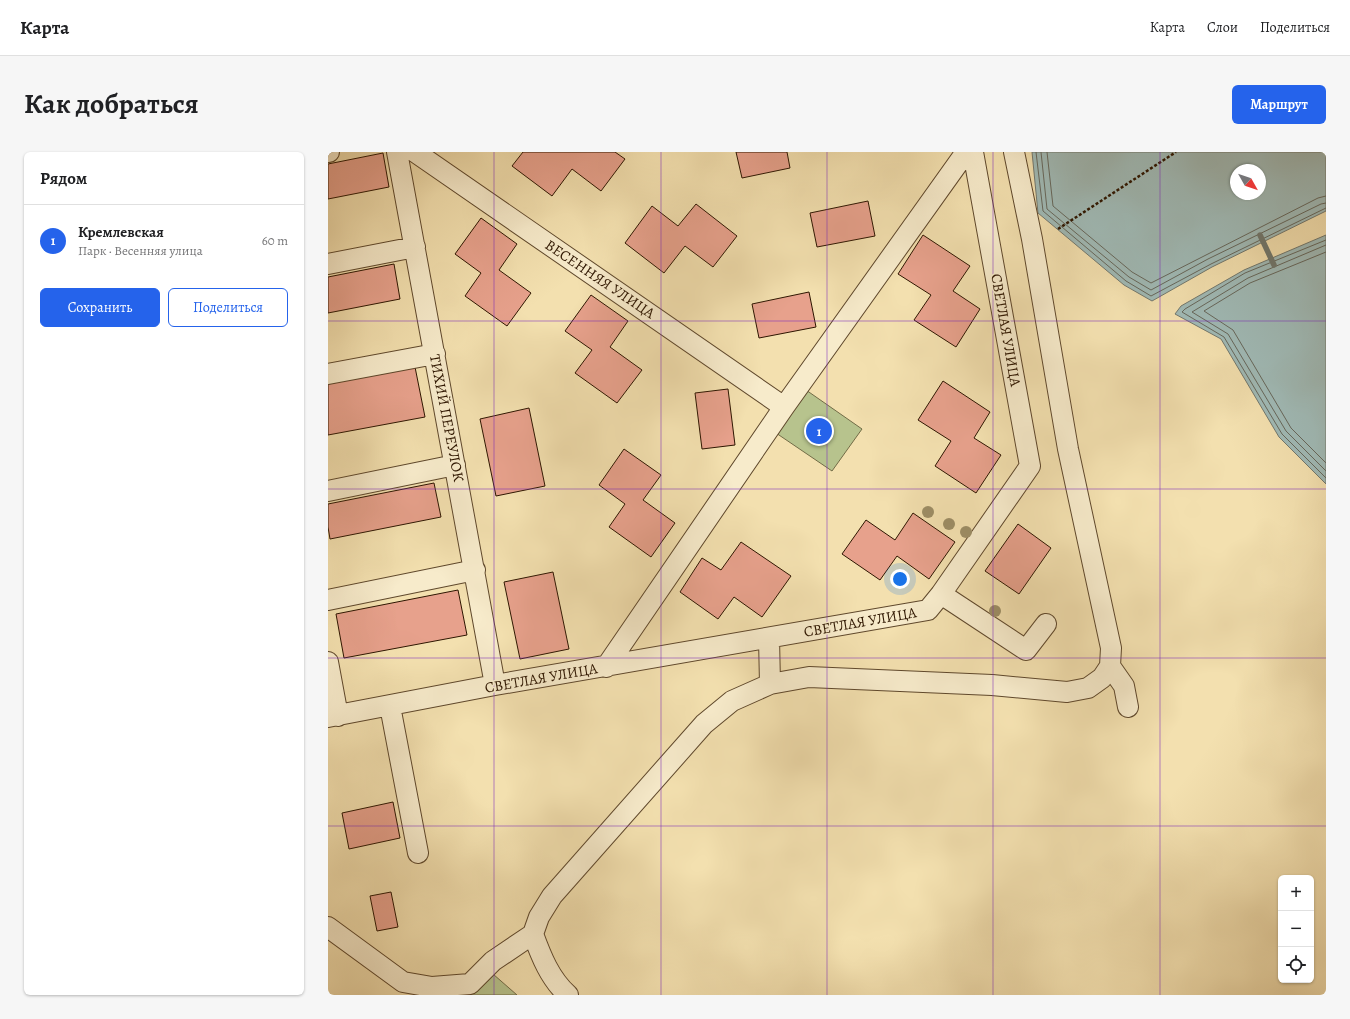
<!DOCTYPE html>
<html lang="ru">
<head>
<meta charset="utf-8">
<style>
	body { margin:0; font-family:Alegreya,serif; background:#f6f6f6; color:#202124 }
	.controls { position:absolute; right:12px; bottom:12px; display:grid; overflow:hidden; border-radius:6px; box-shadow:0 1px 3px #0004 }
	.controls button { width:36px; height:36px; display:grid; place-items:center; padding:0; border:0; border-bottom:1px solid #e0e0e0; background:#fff; color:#202124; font:20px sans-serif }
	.compass { position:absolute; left:902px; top:12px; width:36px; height:36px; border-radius:50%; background:#fff; box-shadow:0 1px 3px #0004; rotate:130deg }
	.you { position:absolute; left:572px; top:427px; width:14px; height:14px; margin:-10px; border:3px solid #fff; border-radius:50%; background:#1a73e8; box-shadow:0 0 0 6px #1a73e833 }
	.badge { display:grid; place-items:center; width:26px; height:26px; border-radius:50%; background:#2563eb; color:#fff; font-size:13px; font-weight:700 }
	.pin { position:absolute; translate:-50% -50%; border:2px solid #fff; box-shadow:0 1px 4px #0006 }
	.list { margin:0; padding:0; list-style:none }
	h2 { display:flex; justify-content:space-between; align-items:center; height:52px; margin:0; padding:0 16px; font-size:17px }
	h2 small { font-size:13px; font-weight:400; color:#757577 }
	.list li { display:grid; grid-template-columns:26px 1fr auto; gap:12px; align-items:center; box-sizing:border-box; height:72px; padding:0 16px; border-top:1px solid #e0e0e0 }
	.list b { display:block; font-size:15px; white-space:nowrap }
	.list p { margin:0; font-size:13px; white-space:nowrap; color:#757577 }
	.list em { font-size:13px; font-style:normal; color:#757577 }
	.actions { display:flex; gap:8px; padding:12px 16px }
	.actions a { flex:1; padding:9px 0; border:1px solid #2563eb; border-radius:6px; text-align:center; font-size:14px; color:#2563eb }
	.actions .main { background:#2563eb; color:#fff }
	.icon { flex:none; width:22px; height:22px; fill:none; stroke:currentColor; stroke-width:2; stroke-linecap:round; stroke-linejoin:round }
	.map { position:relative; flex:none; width:998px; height:843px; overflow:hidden; border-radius:6px }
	header { display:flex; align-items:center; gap:24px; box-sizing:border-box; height:56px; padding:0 20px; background:#fff; border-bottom:1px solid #e0e0e0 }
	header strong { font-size:19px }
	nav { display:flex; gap:22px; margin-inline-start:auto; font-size:14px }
	.intro { display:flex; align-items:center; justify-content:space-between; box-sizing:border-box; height:96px; padding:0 24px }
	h1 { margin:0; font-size:28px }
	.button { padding:10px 18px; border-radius:6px; background:#2563eb; color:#fff; font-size:14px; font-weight:700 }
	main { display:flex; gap:24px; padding:0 24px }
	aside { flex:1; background:#fff; border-radius:6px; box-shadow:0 1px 3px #0004 }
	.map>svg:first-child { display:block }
	.green { fill:#b7c38d; stroke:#726c47 }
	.water { fill:#a0bab6; stroke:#72786e; fill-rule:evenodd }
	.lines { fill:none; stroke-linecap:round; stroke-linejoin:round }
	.shore { stroke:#67685c; stroke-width:1 }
	.stream { stroke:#72786e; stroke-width:5.5 }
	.building { fill:#e7a18c; stroke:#2e1601 }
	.minor-casing { stroke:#5f482c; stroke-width:22 }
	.path { stroke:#2e1601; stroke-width:2.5; stroke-dasharray:3 2; stroke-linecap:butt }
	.minor { stroke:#f7ebcb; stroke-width:20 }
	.tree { fill:#9d8e66 }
	.grid { fill:none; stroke:#7b2cbf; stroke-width:1; stroke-opacity:0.55 }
	.labels { text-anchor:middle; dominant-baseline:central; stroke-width:3; stroke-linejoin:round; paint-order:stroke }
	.street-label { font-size:15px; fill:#2e1601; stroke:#f7ebcb }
</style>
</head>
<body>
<header>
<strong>Карта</strong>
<nav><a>Карта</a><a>Слои</a><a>Поделиться</a></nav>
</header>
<div class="intro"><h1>Как добраться</h1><a class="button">Маршрут</a></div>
<main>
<aside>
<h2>Рядом<small></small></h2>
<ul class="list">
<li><span class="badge">1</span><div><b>Кремлевская</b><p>Парк · Весенняя улица</p></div><em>60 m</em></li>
</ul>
<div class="actions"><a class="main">Сохранить</a><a>Поделиться</a></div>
</aside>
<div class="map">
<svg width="998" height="843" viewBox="0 0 998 843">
	<rect width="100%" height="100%" fill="#f3e0af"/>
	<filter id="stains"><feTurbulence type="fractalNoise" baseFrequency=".005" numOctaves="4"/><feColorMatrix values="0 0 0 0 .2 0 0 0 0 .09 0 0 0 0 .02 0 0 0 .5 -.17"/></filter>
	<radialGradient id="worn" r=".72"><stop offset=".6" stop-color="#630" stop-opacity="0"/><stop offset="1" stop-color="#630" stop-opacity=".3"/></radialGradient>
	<path class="green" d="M 478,238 L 534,277 L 504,319 L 448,281 Z
		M 165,822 L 189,843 L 143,843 Z"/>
	<path class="water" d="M 704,0 L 998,0 L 998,59 L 884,115 L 824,149 L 796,133 L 710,61 ZM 908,18 L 932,18 L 932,42 L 908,42 Z
		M 998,83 L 998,332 L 951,285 L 893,187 L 847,162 L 853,154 L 916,118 Z"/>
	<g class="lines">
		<path class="shore" d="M 708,0 L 715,59 L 798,129 L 823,144 L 883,112 L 998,56
			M 713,0 L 719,57 L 801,125 L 823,138 L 880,107 L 993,52 L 998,51
			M 719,0 L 725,54 L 804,120 L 823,131 L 990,46 L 998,44
			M 998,88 L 917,121 L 857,157 L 854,160 L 896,185 L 954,282 L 998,326
			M 998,93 L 920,126 L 864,160 L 900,182 L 958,279 L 998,319
			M 998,100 L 922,131 L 876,159 L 905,178 L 963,276 L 998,311"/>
		<path class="stream" d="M 932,83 L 946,113"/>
	</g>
	<path class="building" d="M 195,0 L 287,0 L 297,7 L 273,39 L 244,17 L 224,44 L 184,14 Z
		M 408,0 L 459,0 L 462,16 L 414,26 Z
		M 55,1 L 61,35 L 0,47 L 0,12 Z
		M 540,49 L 547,84 L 489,95 L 482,61 Z
		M 368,52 L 409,84 L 385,115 L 357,94 L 336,121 L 297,91 L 324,54 L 350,74 Z
		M 153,66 L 189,92 L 171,118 L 203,141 L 179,174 L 137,144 L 153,121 L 127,102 Z
		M 595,83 L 642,114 L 625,139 L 652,157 L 628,195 L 586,168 L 603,143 L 570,122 Z
		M 66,112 L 72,147 L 0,161 L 0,125 Z
		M 481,140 L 488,175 L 431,186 L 424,152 Z
		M 263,143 L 300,169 L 282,195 L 314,218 L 289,251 L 247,221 L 264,198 L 237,179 Z
		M 87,215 L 97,265 L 0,283 L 0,232 Z
		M 615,229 L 662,260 L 646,286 L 673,303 L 648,341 L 607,314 L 623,289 L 590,268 Z
		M 400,237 L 407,293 L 374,297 L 367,241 Z
		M 201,256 L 217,334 L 168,344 L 152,267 Z
		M 296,297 L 333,323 L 315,348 L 347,371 L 323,405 L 281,375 L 297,352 L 271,333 Z
		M 106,331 L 113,365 L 2,387 L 0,375 L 0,352 Z
		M 585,361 L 627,390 L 601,427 L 569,404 L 552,428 L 514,402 L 538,368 L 567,388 Z
		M 690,372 L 723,396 L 691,442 L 657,419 Z
		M 413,390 L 463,424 L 434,465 L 406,445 L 390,467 L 352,440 L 374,406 L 393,418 Z
		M 225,420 L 241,497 L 192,507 L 176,430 Z
		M 130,438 L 139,483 L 16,506 L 8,462 Z
		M 65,650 L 72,686 L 21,697 L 14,661 Z
		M 63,740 L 70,775 L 49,779 L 42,744 Z"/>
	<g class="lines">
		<defs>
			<path id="minor" d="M 0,0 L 1,0
				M 69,0 L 167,533
				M 87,0 L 456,255
				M 0,112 L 87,95
				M 0,222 L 107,202
				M 0,339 L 127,313
				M 613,442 L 698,498 L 718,472
				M 0,448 L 147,418
				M 441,486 L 442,532
				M 0,510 L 10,564
				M 782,514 L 796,534 L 800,555
				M 278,515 L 456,255 L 638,0
				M 62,554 L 90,701
				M 0,565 L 167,533 L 600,458 L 613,442 L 702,314 L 645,0
				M 0,775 L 75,830 L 104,835 L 142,832 L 165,809 L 205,782 L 211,765 L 224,744 L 376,572 L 404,549 L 442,532 L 481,525 L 664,533 L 739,540 L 760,536 L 774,526 L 782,514 L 783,496 L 740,297 L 704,87 L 686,0
				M 205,782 C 213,804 222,827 240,843"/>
		</defs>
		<use href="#minor" class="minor-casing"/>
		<path class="path" d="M 730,77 L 848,0"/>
		<use href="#minor" class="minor"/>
	</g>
	<g class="tree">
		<circle cx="600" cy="360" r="6"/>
		<circle cx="621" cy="372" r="6"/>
		<circle cx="638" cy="380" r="6"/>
		<circle cx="667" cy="459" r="6"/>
	</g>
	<path class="grid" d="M 166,0 L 166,843M 333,0 L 333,843M 499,0 L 499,843M 665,0 L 665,843M 832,0 L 832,843M 0,169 L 998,169M 0,337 L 998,337M 0,506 L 998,506M 0,674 L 998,674"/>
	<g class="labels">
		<g class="street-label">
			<text transform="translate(272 127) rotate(34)">ВЕСЕННЯЯ УЛИЦА</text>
			<text transform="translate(678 178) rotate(80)">СВЕТЛАЯ УЛИЦА</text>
			<text transform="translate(119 266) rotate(79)">ТИХИЙ ПЕРЕУЛОК</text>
			<text transform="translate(532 470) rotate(-10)">СВЕТЛАЯ УЛИЦА</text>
			<text transform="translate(213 526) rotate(-10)">СВЕТЛАЯ УЛИЦА</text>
		</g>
	</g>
	<rect width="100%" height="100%" filter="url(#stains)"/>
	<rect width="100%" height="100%" fill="url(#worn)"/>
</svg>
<div class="controls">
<button>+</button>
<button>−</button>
<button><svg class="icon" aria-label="locate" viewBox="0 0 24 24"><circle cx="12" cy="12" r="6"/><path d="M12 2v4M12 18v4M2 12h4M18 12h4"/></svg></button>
</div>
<svg class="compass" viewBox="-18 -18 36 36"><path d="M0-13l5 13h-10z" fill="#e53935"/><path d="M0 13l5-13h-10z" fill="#757577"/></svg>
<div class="you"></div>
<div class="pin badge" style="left:491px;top:279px">1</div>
</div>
</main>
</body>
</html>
